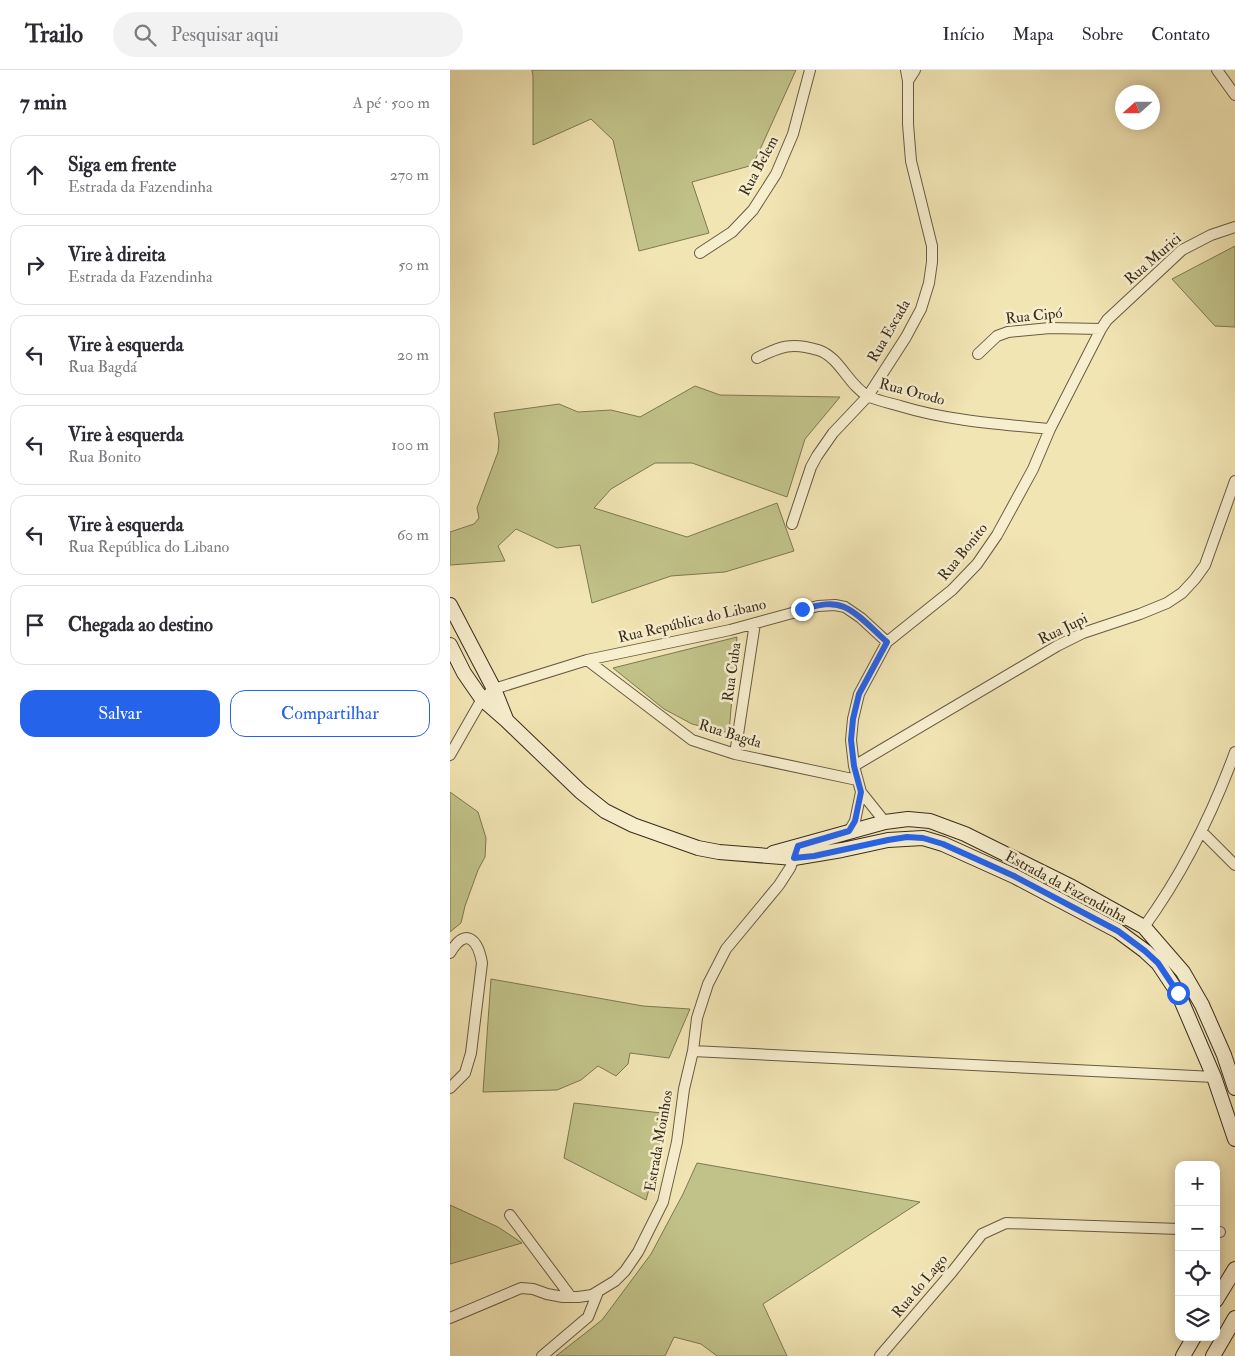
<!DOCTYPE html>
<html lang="pt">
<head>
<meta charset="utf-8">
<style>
	body { margin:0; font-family:"IM FELL Double Pica",serif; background:#f2f2f3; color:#2b2b33 }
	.controls { position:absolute; right:15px; bottom:15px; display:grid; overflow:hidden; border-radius:10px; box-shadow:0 2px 12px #0003 }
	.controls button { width:45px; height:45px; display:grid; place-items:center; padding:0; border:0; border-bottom:1px solid #e1e1e2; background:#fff; color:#2b2b33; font:25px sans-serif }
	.compass { position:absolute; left:665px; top:15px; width:45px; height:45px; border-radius:50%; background:#fff; box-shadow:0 2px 12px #0003; rotate:249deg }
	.stop { position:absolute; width:15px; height:15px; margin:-11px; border:4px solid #2563eb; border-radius:50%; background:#fff }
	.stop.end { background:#2563eb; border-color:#fff; box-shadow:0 1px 5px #0008 }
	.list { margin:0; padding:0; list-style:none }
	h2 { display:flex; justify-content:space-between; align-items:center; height:65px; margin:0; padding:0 20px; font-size:21px }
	h2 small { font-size:16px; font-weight:400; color:#7c7c81 }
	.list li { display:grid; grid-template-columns:32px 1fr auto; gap:15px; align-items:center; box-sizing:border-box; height:80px; margin:0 10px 10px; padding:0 10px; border:1px solid #e1e1e2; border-radius:15px }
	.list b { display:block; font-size:19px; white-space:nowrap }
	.list p { margin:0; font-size:16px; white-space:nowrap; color:#7c7c81 }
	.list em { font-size:16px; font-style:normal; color:#7c7c81 }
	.actions { display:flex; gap:10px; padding:15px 20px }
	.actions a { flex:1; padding:11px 0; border:1px solid #2563eb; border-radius:15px; text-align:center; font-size:18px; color:#2563eb }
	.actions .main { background:#2563eb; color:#fff }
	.icon { flex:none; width:28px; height:28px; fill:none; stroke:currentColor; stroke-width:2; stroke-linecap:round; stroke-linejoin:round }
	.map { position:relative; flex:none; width:785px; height:1286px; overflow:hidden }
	header { display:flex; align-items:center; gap:30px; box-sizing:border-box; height:70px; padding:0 25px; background:#fff; border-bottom:1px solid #e1e1e2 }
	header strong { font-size:24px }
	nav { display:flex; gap:28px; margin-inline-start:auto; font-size:18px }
	.search { width:350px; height:45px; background:#f2f2f3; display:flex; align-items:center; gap:12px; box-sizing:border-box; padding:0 18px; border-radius:28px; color:#7c7c81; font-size:19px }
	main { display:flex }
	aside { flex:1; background:#fff }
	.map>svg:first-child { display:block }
	.green { fill:#c1c289; stroke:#7d7854 }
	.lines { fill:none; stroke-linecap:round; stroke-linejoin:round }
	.street-casing { stroke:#675b44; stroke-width:12 }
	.secondary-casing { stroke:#392d1e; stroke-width:16 }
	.street { stroke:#f7eece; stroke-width:10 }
	.secondary { stroke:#f7eece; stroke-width:14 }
	.route { stroke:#2563eb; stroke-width:6 }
	.labels { text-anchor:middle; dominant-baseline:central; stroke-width:5; stroke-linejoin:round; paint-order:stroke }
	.street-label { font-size:15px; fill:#392d1e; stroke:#f7eece }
</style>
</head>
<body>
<header>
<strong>Trailo</strong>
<div class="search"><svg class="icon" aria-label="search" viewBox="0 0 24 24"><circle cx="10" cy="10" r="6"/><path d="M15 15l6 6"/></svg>Pesquisar aqui</div>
<nav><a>Início</a><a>Mapa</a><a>Sobre</a><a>Contato</a></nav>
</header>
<main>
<aside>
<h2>7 min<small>A pé · 500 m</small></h2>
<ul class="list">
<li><svg class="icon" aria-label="ahead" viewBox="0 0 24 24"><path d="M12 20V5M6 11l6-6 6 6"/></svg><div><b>Siga em frente</b><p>Estrada da Fazendinha</p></div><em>270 m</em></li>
<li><svg class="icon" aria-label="right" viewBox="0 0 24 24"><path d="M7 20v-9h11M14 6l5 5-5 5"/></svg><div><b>Vire à direita</b><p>Estrada da Fazendinha</p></div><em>50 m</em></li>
<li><svg class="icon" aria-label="left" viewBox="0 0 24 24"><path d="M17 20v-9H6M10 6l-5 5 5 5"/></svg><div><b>Vire à esquerda</b><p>Rua Bagdá</p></div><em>20 m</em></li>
<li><svg class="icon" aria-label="left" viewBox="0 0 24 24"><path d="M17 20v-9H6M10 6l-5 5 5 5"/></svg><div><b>Vire à esquerda</b><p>Rua Bonito</p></div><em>100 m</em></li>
<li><svg class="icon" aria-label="left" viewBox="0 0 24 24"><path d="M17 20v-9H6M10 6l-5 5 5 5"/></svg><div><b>Vire à esquerda</b><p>Rua República do Libano</p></div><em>60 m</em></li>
<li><svg class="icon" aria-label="arrive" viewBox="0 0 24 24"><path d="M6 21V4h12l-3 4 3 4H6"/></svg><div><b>Chegada ao destino</b></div></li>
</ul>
<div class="actions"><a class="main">Salvar</a><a>Compartilhar</a></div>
</aside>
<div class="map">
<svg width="785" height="1286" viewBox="0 0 785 1286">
	<rect width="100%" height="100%" fill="#f2e5b4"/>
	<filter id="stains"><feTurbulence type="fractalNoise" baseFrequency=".004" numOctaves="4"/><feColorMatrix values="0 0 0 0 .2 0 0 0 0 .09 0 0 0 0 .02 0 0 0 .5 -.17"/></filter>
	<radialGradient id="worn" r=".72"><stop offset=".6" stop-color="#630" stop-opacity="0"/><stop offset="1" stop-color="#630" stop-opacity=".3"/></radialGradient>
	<path class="green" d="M 82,0 L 346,0 L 303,95 L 242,112 L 259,163 L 189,181 L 163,70 L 141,49 L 83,75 L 83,6 Z
		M 785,176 L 785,257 L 765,256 L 722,209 Z
		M 245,316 L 270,325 L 390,327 L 355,369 L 337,427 L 242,393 L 205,393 L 161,419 L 144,438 L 237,467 L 327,433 L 344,481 L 275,502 L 221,506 L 142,533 L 130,475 L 107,478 L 66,459 L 48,476 L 55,491 L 0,495 L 0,462 L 24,454 L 29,448 L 27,438 L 48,382 L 49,371 L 44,343 L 109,334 L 128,342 L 161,340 L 190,347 Z
		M 287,567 L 279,663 L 242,654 L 214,639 L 163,598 Z
		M 0,722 L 28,742 L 36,768 L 35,787 L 28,800 L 15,836 L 11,853 L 0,862 Z
		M 41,909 L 193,936 L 240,939 L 219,988 L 180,983 L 178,994 L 166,1006 L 148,996 L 131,1010 L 107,1020 L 33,1022 Z
		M 124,1033 L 220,1044 L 196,1130 L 114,1088 Z
		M 247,1093 L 470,1132 L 313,1234 L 337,1286 L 267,1286 L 251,1274 L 224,1267 L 215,1286 L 106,1286 L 152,1250 L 201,1184 L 233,1124 Z
		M 0,1135 L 48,1157 L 72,1173 L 0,1194 Z"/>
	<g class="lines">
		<defs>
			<path id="street" d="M 767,0 L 785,25
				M 458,11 L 465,0
				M 250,183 L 282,162 L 303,140 L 326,104 L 343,64 L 360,0
				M 528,284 L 547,266 L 558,262 L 600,258 L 651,259
				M 307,288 C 331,276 342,272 368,280 C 390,287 398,315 418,326 C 428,331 440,333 450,336 C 499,351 550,354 600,359
				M 342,454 L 361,397 L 367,386 L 383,363 L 418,326 L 456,267 L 471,239 L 479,213 L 482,192 L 482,176 L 461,91 L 458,54 L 458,11 L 456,0
				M 137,590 L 242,670 L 285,684 L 407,710
				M 285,684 L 305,553
				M 0,685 L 32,629 L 44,619 L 137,590 L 280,560 L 368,536 L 385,535 L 395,537 L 411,548 L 437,572
				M 404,696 L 607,576 L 633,563 L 690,544 L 717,533 L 732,523 L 745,509 L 755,495 L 785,411
				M 435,752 L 411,722 L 404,696 L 401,670 L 403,649 L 409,624 L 437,572 L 502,520 L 527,494 L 547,465 L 583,399 L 600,359 L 651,259 L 657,250 L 732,180 L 761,165 L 785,157
				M 399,761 L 405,751 L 411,722
				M 752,762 L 785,795
				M 694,857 C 733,803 762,745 785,682
				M 0,883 C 16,856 28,870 32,893 L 21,983 L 15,1003 L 0,1018
				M 243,981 L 764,1007
				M 60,1145 L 121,1227
				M 766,1162 L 770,1162
				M 0,1248 L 71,1218 L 83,1219 L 97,1224 L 113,1227 L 128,1227 L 142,1225 L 165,1211 L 175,1201 L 188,1182 L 213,1132 L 227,1072 L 234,1019 L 243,981 L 247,948 L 258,914 L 276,879 L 329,815 L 340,798 L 346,783
				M 92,1286 L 138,1247 L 148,1222
				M 430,1286 L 502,1202 L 532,1164 L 556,1153 L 729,1159"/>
			<path id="secondary" d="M 0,535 L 44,619 L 56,649
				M 0,575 L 14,603 L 32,629 L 56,650 L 131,722 L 155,741 L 183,755 L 248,778 L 269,782 L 344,788 L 392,780 L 438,770 L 473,768 L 493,774 L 564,806 L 668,861 L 695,881 L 708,893 L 728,923 L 764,1007 L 785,1069
				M 323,783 L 435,752 L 458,749 L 480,751 L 515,764 L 622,817 L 694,857 L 733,902 L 752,935 L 774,985 L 785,1018
				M 766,1230 L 785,1199
				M 733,1286 L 744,1267
				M 763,1286 L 785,1248"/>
		</defs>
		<use href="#street" class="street-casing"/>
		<use href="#secondary" class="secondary-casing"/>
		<use href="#street" class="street"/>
		<use href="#secondary" class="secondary"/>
	</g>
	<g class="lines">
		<path class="route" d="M 352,539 C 365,536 381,531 394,537 C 409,543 425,562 437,572 L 409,624 L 403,649 L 401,670 L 404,696 L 411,722 L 405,751 L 399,761 L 348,776 L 344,788 L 364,786 L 438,770 L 457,767 L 473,768 L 493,774 L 564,806 L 668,861 L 695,881 L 708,893 L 728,923"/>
	</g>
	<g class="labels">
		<g class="street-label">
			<text transform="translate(309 96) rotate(-62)">Rua Belem</text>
			<text transform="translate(703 189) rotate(-41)">Rua Murici</text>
			<text transform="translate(584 246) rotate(-6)">Rua Cipó</text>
			<text transform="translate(439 261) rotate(-60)">Rua Escada</text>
			<text transform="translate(462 322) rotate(15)">Rua Orodo</text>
			<text transform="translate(513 482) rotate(-51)">Rua Bonito</text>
			<text transform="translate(242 551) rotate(-13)">Rua República do Libano</text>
			<text transform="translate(613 559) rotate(-26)">Rua Jupi</text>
			<text transform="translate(282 602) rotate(-82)">Rua Cuba</text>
			<text transform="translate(280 664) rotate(17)">Rua Bagda</text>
			<text transform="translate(616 817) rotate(28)">Estrada da Fazendinha</text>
			<text transform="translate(209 1071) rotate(-80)">Estrada Moinhos</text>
			<text transform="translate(470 1216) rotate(-50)">Rua do Lago</text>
		</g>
	</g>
	<rect width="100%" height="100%" filter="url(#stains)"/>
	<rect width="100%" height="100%" fill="url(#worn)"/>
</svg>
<div class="controls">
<button>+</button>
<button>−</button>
<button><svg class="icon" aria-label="locate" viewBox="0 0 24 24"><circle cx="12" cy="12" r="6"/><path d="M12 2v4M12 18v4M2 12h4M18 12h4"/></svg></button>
<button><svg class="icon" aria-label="layers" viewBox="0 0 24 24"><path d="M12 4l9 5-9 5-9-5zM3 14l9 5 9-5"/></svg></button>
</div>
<svg class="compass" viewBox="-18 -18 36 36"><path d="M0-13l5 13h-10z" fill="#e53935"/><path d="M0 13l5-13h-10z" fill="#7c7c81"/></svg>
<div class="stop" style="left:728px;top:923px"></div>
<div class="stop end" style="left:352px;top:539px"></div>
</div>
</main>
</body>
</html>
